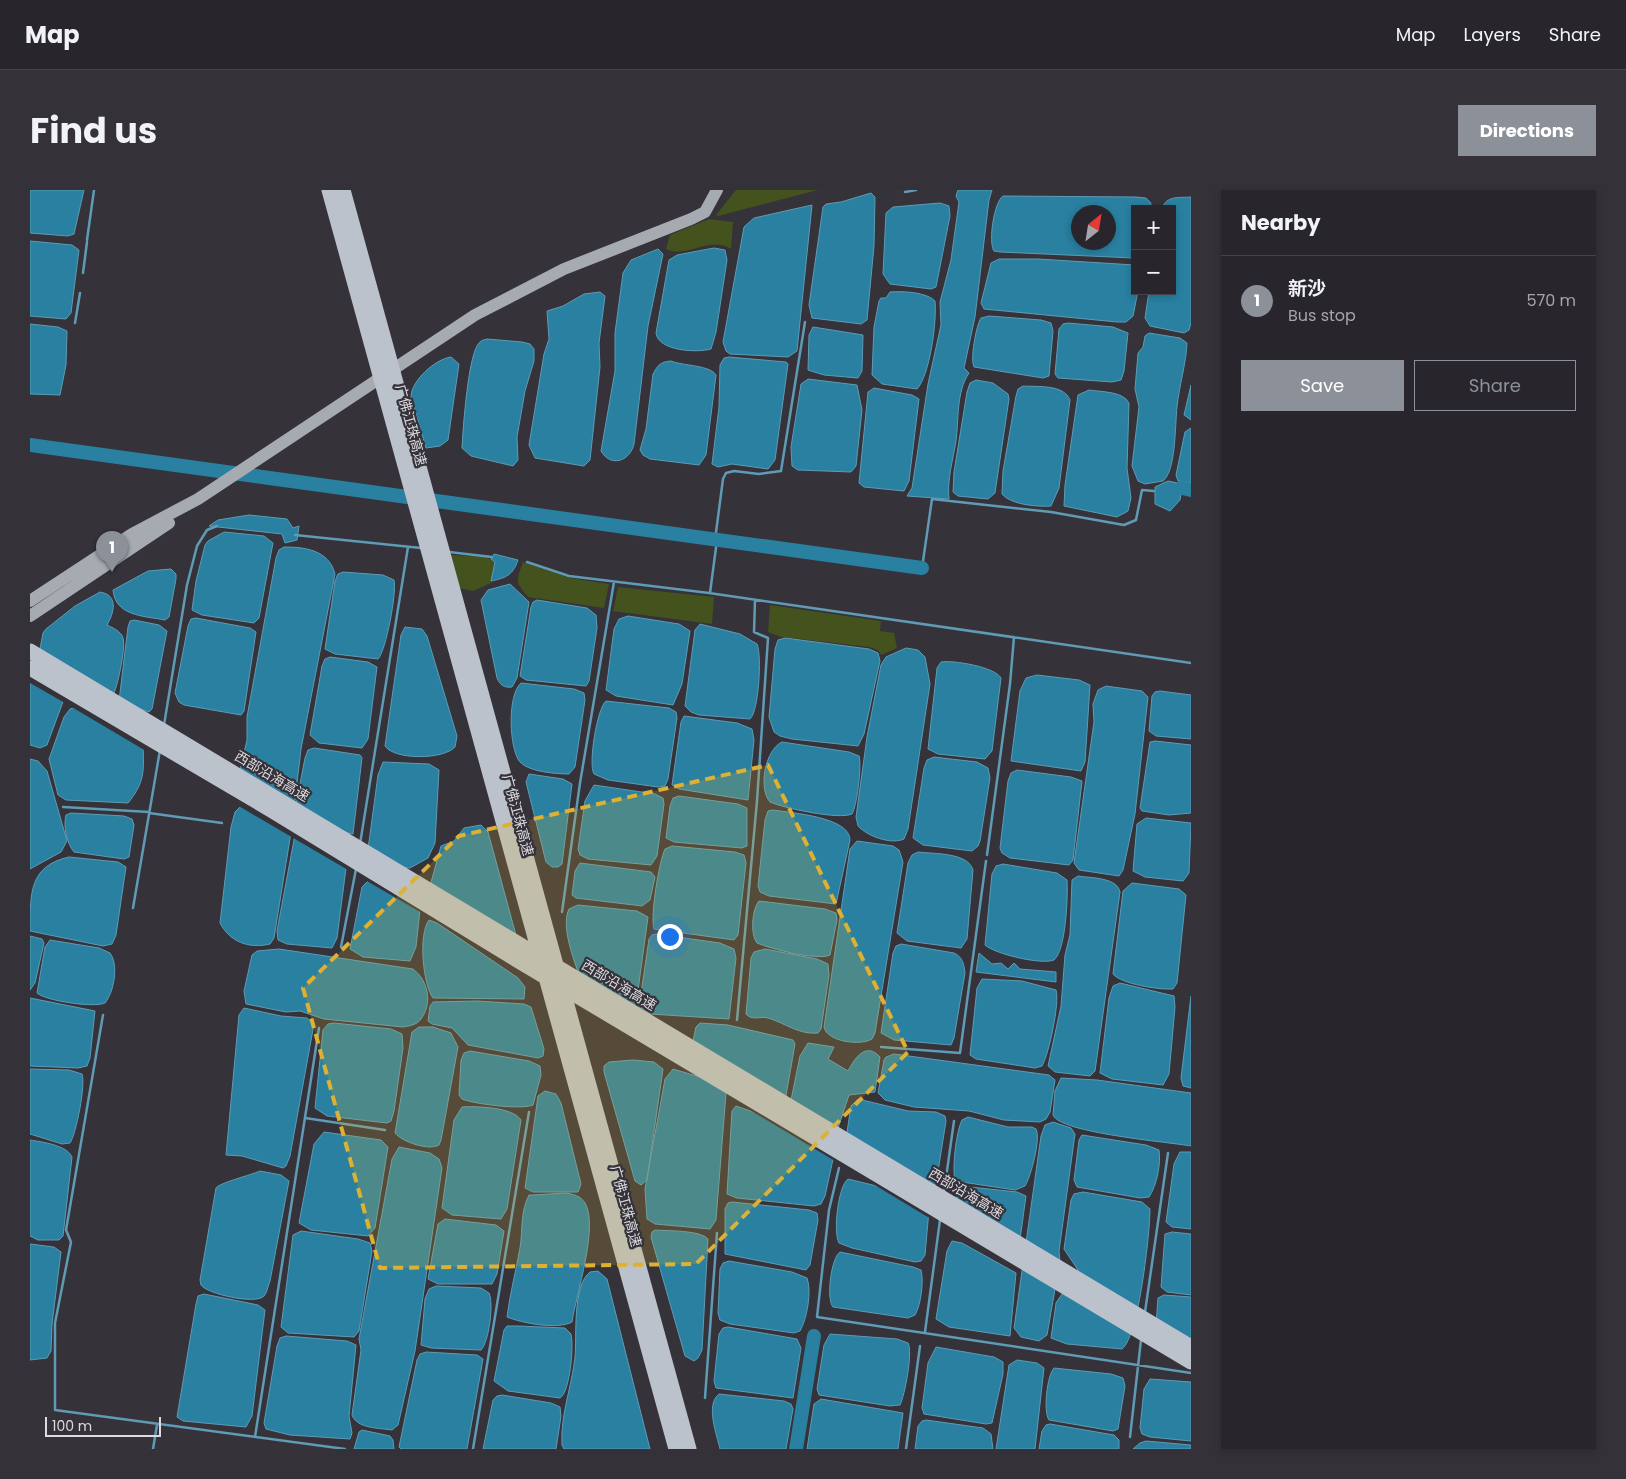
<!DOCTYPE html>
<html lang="en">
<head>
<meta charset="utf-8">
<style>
	body { margin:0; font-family:Poppins,"Noto Sans SC",sans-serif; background:#343238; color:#f1f3f6 }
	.controls { position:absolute; right:15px; top:15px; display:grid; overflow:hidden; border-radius:0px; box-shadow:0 2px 8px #0003 }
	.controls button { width:45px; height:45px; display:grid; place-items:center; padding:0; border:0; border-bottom:1px solid #444348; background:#28262c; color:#f1f3f6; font:25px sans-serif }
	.compass { position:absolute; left:1041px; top:15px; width:45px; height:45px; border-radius:50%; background:#28262c; box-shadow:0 2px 8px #0003; rotate:30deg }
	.scale { position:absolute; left:15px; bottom:12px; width:116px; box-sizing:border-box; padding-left:5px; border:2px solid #dddbe0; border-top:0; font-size:14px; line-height:18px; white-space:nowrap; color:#dddbe0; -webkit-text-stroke:4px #35323a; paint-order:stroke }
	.you { position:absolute; left:639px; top:746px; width:18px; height:18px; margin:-12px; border:4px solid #fff; border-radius:50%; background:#1a73e8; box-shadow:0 0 0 8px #1a73e833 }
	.badge { display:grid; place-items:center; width:32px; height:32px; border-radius:50%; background:#8c9099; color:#fff; font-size:16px; font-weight:700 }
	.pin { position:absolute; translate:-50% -41px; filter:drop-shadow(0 1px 2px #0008) }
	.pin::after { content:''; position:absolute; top:26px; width:18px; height:15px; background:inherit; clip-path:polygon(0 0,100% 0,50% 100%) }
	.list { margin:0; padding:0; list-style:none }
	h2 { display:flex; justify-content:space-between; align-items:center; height:65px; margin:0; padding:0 20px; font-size:21px }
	h2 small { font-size:16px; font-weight:400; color:#a5a5a9 }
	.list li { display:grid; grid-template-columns:32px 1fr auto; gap:15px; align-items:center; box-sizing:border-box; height:90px; padding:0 20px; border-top:1px solid #444348 }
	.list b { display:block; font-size:19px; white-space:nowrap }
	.list p { margin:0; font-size:16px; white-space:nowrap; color:#a5a5a9 }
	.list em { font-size:16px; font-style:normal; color:#a5a5a9 }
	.actions { display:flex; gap:10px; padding:15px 20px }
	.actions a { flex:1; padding:11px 0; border:1px solid #8c9099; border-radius:0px; text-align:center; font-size:18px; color:#8c9099 }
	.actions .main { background:#8c9099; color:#fff }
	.map { position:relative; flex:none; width:1161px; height:1259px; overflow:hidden; border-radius:0px }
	header { display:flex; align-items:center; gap:30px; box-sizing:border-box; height:70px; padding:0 25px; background:#28262c; border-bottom:1px solid #444348 }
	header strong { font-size:24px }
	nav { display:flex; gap:28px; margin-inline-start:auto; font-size:18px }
	.intro { display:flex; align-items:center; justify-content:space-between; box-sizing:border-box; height:120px; padding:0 30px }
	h1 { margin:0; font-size:35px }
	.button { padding:12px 22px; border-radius:0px; background:#8c9099; color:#fff; font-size:18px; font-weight:700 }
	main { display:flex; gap:30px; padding:0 30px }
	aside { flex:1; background:#28262c; border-radius:0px; box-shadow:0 2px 8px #0003 }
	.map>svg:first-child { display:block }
	.green { fill:#44521d }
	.water { fill:#2980a1; stroke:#5f9bb4; fill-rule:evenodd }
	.pier { fill:#35323a }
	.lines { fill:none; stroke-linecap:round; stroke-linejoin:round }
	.stream { stroke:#5f9bb4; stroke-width:2.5 }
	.river { stroke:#2980a1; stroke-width:14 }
	.primary { stroke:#a6abb2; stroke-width:12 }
	.highway { stroke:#bcc2cb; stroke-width:15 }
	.marked { fill:#deb133; fill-opacity:0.2; stroke:#deb133; stroke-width:4; stroke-dasharray:10 6; stroke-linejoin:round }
	.labels { text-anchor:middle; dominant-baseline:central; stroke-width:4.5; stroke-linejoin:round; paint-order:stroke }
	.street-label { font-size:14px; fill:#dddbe0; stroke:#35323a }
</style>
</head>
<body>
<header>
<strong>Map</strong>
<nav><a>Map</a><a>Layers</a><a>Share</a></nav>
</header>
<div class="intro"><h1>Find us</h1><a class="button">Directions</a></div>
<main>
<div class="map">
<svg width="1161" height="1259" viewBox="0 0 1161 1259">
	<rect width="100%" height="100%" fill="#35323a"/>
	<path class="green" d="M 706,0 L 788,0 L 688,26 L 686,25 Z
		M 679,29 L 703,32 L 701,59 C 681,45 656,69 636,59 L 640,45 Z
		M 420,365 L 457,367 L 465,372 L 461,393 L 443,401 L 429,398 Z
		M 493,372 L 540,388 L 579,394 L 574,418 L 498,407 C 485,392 486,391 493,372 Z
		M 588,397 L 684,407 L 682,434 L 583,421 Z
		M 740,415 L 851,431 L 850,441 L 864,443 L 867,458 L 851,465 L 848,460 L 839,457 L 751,447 L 738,442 Z"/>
	<path class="water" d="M 0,0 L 54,0 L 44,44 L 38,46 L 0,43 Z
		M 928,0 L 962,0 L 959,10 L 945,127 L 934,178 L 939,183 C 926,202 929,230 926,251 C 923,270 917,289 919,309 L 877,306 L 882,298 L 898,194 L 911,135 L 910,112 L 921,70 L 929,12 L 926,6 Z
		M 841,3 L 845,7 L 844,56 L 837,130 L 831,134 L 782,128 L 779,115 L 793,17 L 796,14 L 811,12 Z
		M 973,6 L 1106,7 L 1116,8 L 1121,13 L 1120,19 L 1105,19 L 1104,68 L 970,62 L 964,61 C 958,52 964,12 973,6 ZM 1048,22 L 1078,22 L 1078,52 L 1048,52 Z
		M 1161,7 L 1161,133 L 1159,140 L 1154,143 L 1120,136 L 1115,128 L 1119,101 L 1142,101 L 1142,19 L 1132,19 C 1136,5 1149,8 1161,7 Z
		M 910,13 L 919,16 L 920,26 L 906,97 L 901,99 L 860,94 L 853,84 L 856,23 L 863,17 Z
		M 782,15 L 767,161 L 758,167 L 700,164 L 696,161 L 693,152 L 714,37 L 724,28 Z
		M 0,51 L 42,55 L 49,60 L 41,123 L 36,129 L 0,126 Z
		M 684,58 L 695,60 L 697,70 L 686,142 L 681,159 C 667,163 628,161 626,143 L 639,70 L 647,65 Z
		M 628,59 L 633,64 L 618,136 L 604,254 C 600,271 581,278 571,261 L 585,181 L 585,143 L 593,83 L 601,70 Z
		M 1008,69 L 1105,75 L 1105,101 L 1108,101 L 1103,126 L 1096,132 L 1087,132 L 954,119 L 951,113 L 961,73 L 969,69 Z
		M 570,102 L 575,106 L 569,153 L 570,177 L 560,270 L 554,276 L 505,268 L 499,255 L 514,164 L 519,149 L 517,121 L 533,116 L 554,104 Z
		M 860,102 C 872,101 897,102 905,111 C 907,131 900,185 887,199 L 852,194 L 842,185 L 844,137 L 849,111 L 851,108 L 856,108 Z
		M 959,126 L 1011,130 L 1021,133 L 1023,141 L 1019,186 L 1013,188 L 944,177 C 940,169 946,136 951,128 Z
		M 1038,133 L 1083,137 L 1098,143 L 1094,181 L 1091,190 L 1082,192 L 1028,188 L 1025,184 L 1029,139 L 1033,134 Z
		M 0,134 L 28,137 L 37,141 L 36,175 L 30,205 L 0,204 Z
		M 783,137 L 833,145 L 832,181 L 828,188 L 794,185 L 778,180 L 779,145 Z
		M 1119,143 L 1150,148 L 1157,153 C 1156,175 1149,196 1147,217 C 1145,235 1146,281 1133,291 L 1115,294 L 1108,291 L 1102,276 L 1109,217 L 1105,199 L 1108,163 L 1113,157 L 1115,146 Z
		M 457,149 L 492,152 L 500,154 L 504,159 L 504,171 L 495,201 L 487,247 L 488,270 L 483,276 L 441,266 L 432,258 C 433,240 438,161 450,152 C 452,150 454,150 457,149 Z
		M 421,167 L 429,174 L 418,250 L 410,256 L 396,258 L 381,207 C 381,191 405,169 421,167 Z
		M 699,167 L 756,172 L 758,174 L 745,270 L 738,279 L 702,274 L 688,277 L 682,274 L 689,217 L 690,175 L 694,168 Z
		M 641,171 C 653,176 680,175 686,185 L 676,265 L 669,275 L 620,269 L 613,265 L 610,260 L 616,239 L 623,184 C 628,175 630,172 641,171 Z
		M 778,189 L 827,195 L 832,220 L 826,276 L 821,282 L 768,280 L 762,276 L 761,257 L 771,194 Z
		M 946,190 L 963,193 L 978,204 L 979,209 L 965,303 L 958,309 L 928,306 L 923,302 L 924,282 L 937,202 L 940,193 Z
		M 1161,195 L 1161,230 L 1154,225 Z
		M 993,196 C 1007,197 1034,194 1040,210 L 1029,298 L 1021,316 C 1008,317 981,315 972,304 L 973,281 L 986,206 L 988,199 Z
		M 844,198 L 882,205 L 889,209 L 879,291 L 874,301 L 834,297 L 829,293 L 838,202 Z
		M 1059,200 C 1071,202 1093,201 1099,213 L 1097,278 L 1101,308 L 1098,321 L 1087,327 L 1034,316 L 1035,295 L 1048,205 Z
		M 1161,238 L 1161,293 L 1148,291 L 1146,285 L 1155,242 Z
		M 1138,291 L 1153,294 L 1150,310 L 1140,321 L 1125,314 L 1125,297 Z
		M 219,325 L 257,329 L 263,338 L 269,336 L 267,350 L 255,353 L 252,344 L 179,336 L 188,330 Z
		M 194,342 L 234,346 L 243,353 L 229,428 L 224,433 L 172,425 L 162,420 L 166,391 L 175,355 L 178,351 Z
		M 254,357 C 275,357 299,360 305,384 L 271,559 L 264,619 L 208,589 L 217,550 L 217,527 L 246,368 L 249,360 Z
		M 464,364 L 488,370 C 483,385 476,388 461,391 L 465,372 L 461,369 Z
		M 141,379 L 146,384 L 146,389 L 139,427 L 135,430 C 114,426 85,426 83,400 L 118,381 Z
		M 313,382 L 353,385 L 364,390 C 367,402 356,461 348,469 L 305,464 L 295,459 L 305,391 L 308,384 Z
		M 480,394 L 499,412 L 487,488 L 482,497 C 474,498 470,495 467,488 L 451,410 L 458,400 Z
		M 70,402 C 89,405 84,423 77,435 C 83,438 91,441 93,448 C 96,457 88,494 84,503 L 9,464 L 13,443 L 16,439 L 45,416 Z
		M 507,410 L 557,418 L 566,425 L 567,438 L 559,491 L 556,496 L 496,490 L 490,486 L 501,417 L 503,412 Z
		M 598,426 L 649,434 L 660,441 L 652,494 L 643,515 L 586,506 L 576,500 L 584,439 L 589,429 Z
		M 166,428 L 220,438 L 226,442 L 214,521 L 211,525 L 154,515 L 149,512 L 145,503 L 158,436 L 161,429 Z
		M 104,430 L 129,435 L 137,441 L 122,519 L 119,522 L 89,511 L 98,437 L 100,431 Z
		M 670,434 L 710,444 L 727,454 C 732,465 729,521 720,529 L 669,525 L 661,522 L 655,516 L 665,440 Z
		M 375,437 L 392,439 L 397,446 L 427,546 L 425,557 C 413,570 364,570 355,556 L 371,445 Z
		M 755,448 L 839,459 L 848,463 L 850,471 L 834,544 L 828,556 L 762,549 L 750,546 L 744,542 L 739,527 L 745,459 L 748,450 Z
		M 876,458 L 888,460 L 895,467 L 900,494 L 878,639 L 874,649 C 861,655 837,646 828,636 L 826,627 L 837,547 L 851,475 L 856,467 Z
		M 300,467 L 338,472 L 347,477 L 338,549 L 332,558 L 289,553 L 280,545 L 292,476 L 295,469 Z
		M 911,472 C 924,470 965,477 971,488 L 962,561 L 955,569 L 908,564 L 898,559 L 907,478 Z
		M 1007,485 L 1049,490 L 1060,495 L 1055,572 L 1051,581 L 981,571 L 990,501 L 996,488 Z
		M 0,492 L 34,509 L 17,555 L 10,558 L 0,555 Z
		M 491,493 L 544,499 L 554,503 L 555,510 L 545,577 L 539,584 C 527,584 499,582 490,572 C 479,559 477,505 491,493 Z
		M 1076,496 L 1112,501 L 1118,507 L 1105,624 L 1093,680 L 1089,686 L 1049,680 L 1044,673 L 1064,532 L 1063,514 L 1068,500 Z
		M 1130,501 L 1161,505 L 1161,549 L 1126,546 L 1119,541 L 1122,506 L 1125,502 Z
		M 576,511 L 639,518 L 646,522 L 647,528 L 638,589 L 635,596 L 628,597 L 578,590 L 564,584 C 558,575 567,518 576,511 Z
		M 46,517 L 113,555 C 114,581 115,592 98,613 L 36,610 L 28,605 L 19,569 L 34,527 L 40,519 Z
		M 654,526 L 707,533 L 722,539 L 724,550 L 718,610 L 649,599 L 642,595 L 651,532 Z
		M 1125,551 L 1161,555 L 1161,623 L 1139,625 L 1112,621 L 1110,618 L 1120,552 Z
		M 752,552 L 819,562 L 829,566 C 832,575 827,616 822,624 C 808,630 754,618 740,612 C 728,598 735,560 752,552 Z
		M 284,558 L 330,565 L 332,568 L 323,644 L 263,630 L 275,568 L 278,560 Z
		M 904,567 L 947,572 L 958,578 L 960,588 L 950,651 L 948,656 L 942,661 L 893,655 L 883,648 L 894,578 L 897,570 Z
		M 0,569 L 8,571 L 17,581 L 37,651 L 31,662 L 0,679 Z
		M 353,572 L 399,574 L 409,580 L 405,653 L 398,668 L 380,678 L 336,674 L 348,585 Z
		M 987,580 L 1041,587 L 1052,591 L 1043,670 L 1039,675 L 980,668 L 972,663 L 970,658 L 978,591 L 981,583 Z
		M 499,584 L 533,589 L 542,594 L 532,674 L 528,677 L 522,677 L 516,672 L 496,592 Z
		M 564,595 L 625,604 L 633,608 L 634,614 L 627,666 L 621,675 L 558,669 L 550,665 L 548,659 L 555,611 Z
		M 649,606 L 708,614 L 717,618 L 717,656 L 712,658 L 644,652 L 636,648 L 640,616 L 643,608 Z
		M 214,613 L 262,636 L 244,748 L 240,754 C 219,759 200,752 190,733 L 201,637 L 205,622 Z
		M 743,620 C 762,623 820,627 820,650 L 806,714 L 739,706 L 730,702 L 728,696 L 735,630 L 738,621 Z
		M 41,623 L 94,626 L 102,629 L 104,635 L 99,667 L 94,669 L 44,662 C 37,654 33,636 36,625 Z
		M 1116,628 L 1161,633 L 1159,683 L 1153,691 L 1115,687 L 1103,681 L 1107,634 Z
		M 451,635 L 458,642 L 487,749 L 400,696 L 411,656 L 424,651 L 434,638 Z
		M 266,639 L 319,655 L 307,748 L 302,758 L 257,754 L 248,750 L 247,741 Z
		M 827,651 L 863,656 L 869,660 L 873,672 L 845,843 L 842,849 C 831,856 797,852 794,837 L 820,659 Z
		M 642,656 L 705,662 L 714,665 L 716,673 L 708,745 L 704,750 L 624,739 C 620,726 629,672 635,659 Z
		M 888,662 C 903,664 938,662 943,680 L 937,749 L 931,758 L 877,751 L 867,743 L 878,673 L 882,665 Z
		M 39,667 L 88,672 L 96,677 L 86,745 L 82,754 L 73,756 L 0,741 C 0,701 0,676 39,667 Z
		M 550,673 L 621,682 L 625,687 L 620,710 L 612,716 L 546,708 L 542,705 L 545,681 Z
		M 973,674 L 1027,683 L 1037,690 C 1038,707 1036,760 1024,770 C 1011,775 965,764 955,755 L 962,684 L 966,676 Z
		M 1048,686 C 1060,688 1087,687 1090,702 L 1065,881 L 1060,886 L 1025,882 L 1018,876 L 1031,816 L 1035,765 L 1040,745 L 1042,690 Z
		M 339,690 L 392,701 L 386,757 L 380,771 L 333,767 L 320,759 L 332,697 Z
		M 1102,693 L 1149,699 L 1156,705 L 1147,793 L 1143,799 C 1129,800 1091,794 1083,784 L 1093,701 Z
		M 729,711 L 795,719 L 806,723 L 807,730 L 800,765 C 788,771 741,759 727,753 C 720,745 722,719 729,711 Z
		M 548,715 L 607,721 L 618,727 L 606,815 L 556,803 C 549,783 529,739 539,719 Z
		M 399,730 L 407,733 L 488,788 L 495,797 L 494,809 L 403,808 C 393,794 388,745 399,730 Z
		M 626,744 L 690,753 L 704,759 L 706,768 L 699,829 L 620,824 L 609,817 L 619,749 L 622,745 Z
		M 0,746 L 12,749 L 14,753 L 5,793 L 0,800 Z
		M 20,750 L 69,758 L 80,763 C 89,775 84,802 75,813 C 64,818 16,811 7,803 L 15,757 Z
		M 871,754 L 924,763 C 933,767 934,775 935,783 L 924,848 L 921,855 L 864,850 L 851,843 L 863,763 L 866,756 Z
		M 249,759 L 383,779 C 398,790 403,813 391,829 C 387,835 379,836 373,837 L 294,829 L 270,821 L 256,822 L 216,814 L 214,801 L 222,765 L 227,761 Z
		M 735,759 L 787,769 L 798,774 L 799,785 L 791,839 L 788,843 C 769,845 755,833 738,828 C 730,826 722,831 716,824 L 721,768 L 724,762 Z
		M 949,763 L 962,774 L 971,773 L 978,779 L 984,773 L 990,779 L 1026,782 L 1026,792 L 946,782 Z
		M 952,789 L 992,791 L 1026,800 C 1030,812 1019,864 1012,876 L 1005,878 L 946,869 L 940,865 L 947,798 Z
		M 1090,793 L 1144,806 L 1145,817 L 1139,884 L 1133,895 L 1082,889 L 1070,883 L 1079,808 L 1083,796 Z
		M 1161,806 L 1161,898 L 1153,896 L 1151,888 Z
		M 0,808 L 65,821 L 60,868 L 57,876 L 48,878 L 0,876 Z
		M 447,811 L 494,814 L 501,817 L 514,859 L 513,866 L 508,868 L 438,855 L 422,838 L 402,834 L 398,831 L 400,816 L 403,812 Z
		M 214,818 L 251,826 L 277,828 L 284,834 L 260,966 L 256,976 L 253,978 L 212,966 L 196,965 L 209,825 Z
		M 304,833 L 361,839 L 372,844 L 373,858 L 364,921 L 361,931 L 357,933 L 297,926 L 285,918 L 293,840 L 298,834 Z
		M 670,833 L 698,835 L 763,850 L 765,854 L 754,917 L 659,869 L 666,837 Z
		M 389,837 L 403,837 L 421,843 L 428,857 L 411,950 L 409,955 C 399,961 372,952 365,943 L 382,842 Z
		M 778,853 L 804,857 L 798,869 L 818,881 C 824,869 836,851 850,867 L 845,902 L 819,905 L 807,941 L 760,915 L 770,866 Z
		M 440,861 L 499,871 L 510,876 L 511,885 L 503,915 C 491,920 444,914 432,909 L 429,905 L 431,870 L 434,863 Z
		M 864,864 L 1019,885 L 1025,890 L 1020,922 L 1016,929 L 1010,932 L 974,930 L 939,921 L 884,917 L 855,910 L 848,903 L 854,870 L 856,867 Z
		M 603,870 L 624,872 L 633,879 L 617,990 L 611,995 L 605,991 L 574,882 L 574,876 L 579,872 Z
		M 0,879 L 39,880 L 52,884 C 56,894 46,945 40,953 L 32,954 L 0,944 Z
		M 643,879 L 687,892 L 696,903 L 686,1030 L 680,1039 L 625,1034 L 617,1029 L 615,999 L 635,889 Z
		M 1031,888 L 1067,890 L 1161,903 L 1161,956 C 1139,952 1030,943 1023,925 L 1025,901 Z
		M 515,901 L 526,904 L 531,913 L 551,994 L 548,1002 L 503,1002 L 495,998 L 508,906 Z
		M 828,909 L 878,921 L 906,922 L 915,926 L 916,931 L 906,994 L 902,996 L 813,968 L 821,916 Z
		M 706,916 L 807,951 L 795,1006 L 791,1014 L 784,1016 L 707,1008 L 697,1004 L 702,921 Z
		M 432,917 C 446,916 483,917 491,930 L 477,1019 L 471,1029 L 422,1025 L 412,1018 L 424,930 Z
		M 938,927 L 978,937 L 1002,937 L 1006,939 C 1011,949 1001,986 995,996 L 985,1000 L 925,991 C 922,978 926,942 932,930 Z
		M 1023,932 L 1041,938 L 1045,944 L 1029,1061 L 1030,1071 L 1017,1145 L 1009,1151 L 991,1147 L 984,1138 L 1011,946 L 1015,935 Z
		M 294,942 L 351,950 L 358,957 L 345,1038 L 338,1046 L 281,1040 L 269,1033 L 284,954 Z
		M 1052,945 L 1116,955 L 1129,960 C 1131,974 1127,995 1119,1007 L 1110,1008 L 1047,997 L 1044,990 L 1049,950 Z
		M 0,950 C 12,952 37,955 42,967 L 33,1046 L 29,1050 L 8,1050 L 0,1046 Z
		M 369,957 L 400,963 L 409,969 L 412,978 L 385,1161 L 368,1235 L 362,1240 C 350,1238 327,1239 322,1225 L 331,1160 L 329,1149 L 362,969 Z
		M 1150,962 L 1161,962 L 1161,1039 L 1142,1037 L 1136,1032 L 1144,974 Z
		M 230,981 L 251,985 L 259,991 L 240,1091 C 238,1096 237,1103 234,1106 C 226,1115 177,1104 171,1095 L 170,1090 L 186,998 C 189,993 221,985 230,981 Z
		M 818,989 L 900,1009 L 895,1065 L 891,1071 L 885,1072 L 822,1058 L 809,1053 C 803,1043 808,996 818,989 Z
		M 931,996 L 987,1002 L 996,1006 L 988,1064 L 926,1011 L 926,1004 Z
		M 1053,1002 L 1112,1012 L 1120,1019 C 1120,1042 1109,1146 1092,1159 L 1037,1154 L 1021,1148 L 1026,1113 L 1048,1080 L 1034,1059 L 1041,1010 L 1044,1004 Z
		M 535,1003 C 543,1004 551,1006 555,1013 C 569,1036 546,1105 542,1132 C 527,1140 492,1133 477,1127 C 480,1103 486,1081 490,1058 C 493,1040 490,1022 499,1005 L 503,1005 Z
		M 702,1012 L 779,1020 L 787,1023 L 788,1030 L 780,1075 L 776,1080 L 695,1064 L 695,1019 L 698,1013 Z
		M 415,1029 L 466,1035 L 474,1041 L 467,1084 L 462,1094 L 408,1094 L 398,1089 L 408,1034 Z
		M 625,1040 C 638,1041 670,1040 678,1049 L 672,1160 L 668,1168 L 664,1171 L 655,1166 L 621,1047 L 622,1042 Z
		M 271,1041 L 328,1049 L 340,1053 L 342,1061 L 329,1141 L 324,1147 L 258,1143 L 251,1137 L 263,1045 Z
		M 1142,1042 L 1161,1044 L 1161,1105 L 1137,1102 L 1131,1097 L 1135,1044 Z
		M 922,1051 L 932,1053 L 986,1083 L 980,1146 L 919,1137 L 906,1129 L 917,1061 Z
		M 0,1054 L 24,1057 L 31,1062 L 22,1134 L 21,1161 L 17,1168 L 0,1170 Z
		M 810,1062 L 883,1077 L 891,1080 C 894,1091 891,1115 885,1125 L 878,1128 L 803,1117 C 796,1109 801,1068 810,1062 Z
		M 699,1071 L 762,1082 L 777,1088 C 782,1101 777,1129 770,1141 L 764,1143 L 700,1134 L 690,1130 L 688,1123 L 690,1079 L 693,1073 Z
		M 568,1081 L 577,1089 L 620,1259 L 534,1259 L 532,1255 C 530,1226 542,1196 545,1167 C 547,1146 542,1096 560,1082 Z
		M 406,1096 L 451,1098 L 459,1103 C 464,1113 459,1152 451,1160 L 401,1158 L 391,1155 L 395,1109 L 399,1099 Z
		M 174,1104 L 228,1115 L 235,1120 L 222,1226 L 216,1237 L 153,1231 L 147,1227 L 166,1114 L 168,1106 Z
		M 1134,1105 L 1161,1107 L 1161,1161 L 1125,1149 L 1128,1108 Z
		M 489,1136 L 535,1138 L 541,1144 C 544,1156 540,1202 530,1208 L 478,1201 L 464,1191 L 474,1140 L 477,1136 Z
		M 698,1137 L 767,1149 L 771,1158 L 763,1208 L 686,1198 L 684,1191 L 689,1144 L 693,1138 Z
		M 800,1144 L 867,1149 L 878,1153 C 883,1162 875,1205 870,1215 L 860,1216 L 789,1205 L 787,1199 L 794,1155 Z
		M 256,1146 L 317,1151 L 326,1155 L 319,1226 L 322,1243 L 320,1249 L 260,1245 L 236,1239 L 234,1233 L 247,1156 L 250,1148 Z
		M 906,1157 L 964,1167 L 973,1172 L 973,1184 L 962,1233 L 956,1234 L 894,1224 L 892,1218 L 898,1173 Z
		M 396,1162 L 447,1165 L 453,1169 L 437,1259 L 371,1259 L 369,1257 L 387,1170 L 390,1164 Z
		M 987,1170 L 1007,1173 L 1014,1178 L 1005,1259 L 966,1259 L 979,1175 Z
		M 1024,1178 L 1081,1184 L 1093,1188 L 1095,1196 L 1088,1239 L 1083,1241 L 1019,1230 C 1013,1221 1017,1186 1024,1178 Z
		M 1120,1189 L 1161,1192 L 1161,1251 L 1120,1247 L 1112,1244 L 1110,1238 L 1114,1199 Z
		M 689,1204 L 754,1211 L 761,1214 L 763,1219 L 756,1259 L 690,1259 C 687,1245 675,1215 689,1204 Z
		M 472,1205 L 521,1213 L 530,1217 L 531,1226 L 526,1259 L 453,1259 L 463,1210 L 467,1206 Z
		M 791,1209 L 873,1223 L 868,1259 L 777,1259 L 784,1214 Z
		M 896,1230 L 953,1238 L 961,1244 L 963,1259 L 885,1259 L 888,1236 L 892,1231 Z
		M 1020,1234 L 1084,1245 L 1089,1250 L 1089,1259 L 1009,1259 L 1012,1241 L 1016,1235 Z
		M 332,1240 L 360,1246 L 363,1250 L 364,1259 L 324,1259 L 329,1242 Z
		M 1116,1251 L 1161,1255 L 1161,1259 L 1103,1259 L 1110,1253 Z"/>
	<path class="pier" d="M 0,489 L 36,507 L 35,513 L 0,493 Z
		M 47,515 L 114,552 L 116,561 L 40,516 Z
		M 213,611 L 321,655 L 318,680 L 207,615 Z
		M 338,688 L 394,701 L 392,723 L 335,690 Z
		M 708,913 L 808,949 L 805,971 Z
		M 838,991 L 902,1007 L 901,1029 Z"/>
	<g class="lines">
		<path class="stream" d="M 875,2 L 886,0
			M 57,50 L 64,0
			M 53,83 L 57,52
			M 45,133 L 50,103
			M 265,345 L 391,358
			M 685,350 L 693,289 L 696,283 L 704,281 L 729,284 L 751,281 L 775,132
			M 419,362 L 462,367
			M 497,372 L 539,386 L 679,403 L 1161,473
			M 892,378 L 902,309 L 1021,322 L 1094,335 L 1106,330 L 1112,300 L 1124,301
			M 680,403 L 687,350
			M 134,535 L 157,395 L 167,356 L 177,340 L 187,336
			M 33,617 L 119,622
			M 119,623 L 192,633
			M 330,654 L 378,357
			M 957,665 L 980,494 L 984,447
			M 103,718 L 130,560
			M 532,722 L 550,593 L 584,392
			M 311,757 L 326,679
			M 73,825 L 36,1040 L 41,1052 L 25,1133 L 25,1220 L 315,1259
			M 707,830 L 727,611 L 738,448 L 724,442 L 725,410
			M 851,857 L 930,863 L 956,671
			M 275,928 L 355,940
			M 809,978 L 799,1020 L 787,1127 L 1161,1183
			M 914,1002 L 924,931
			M 1115,1122 L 1138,963
			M 895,1142 L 910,1030
			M 675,1208 L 687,1043
			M 225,1247 L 289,838
			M 1100,1247 L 1111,1150
			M 123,1259 L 127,1235
			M 443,1259 L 499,922
			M 876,1259 L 890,1156"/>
		<path class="river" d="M 0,255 L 892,378
			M 1152,298 L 1161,300
			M 766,1259 L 784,1146"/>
		<path class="primary" d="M 0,411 L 102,344 L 168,309 L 445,125 L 534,79 L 661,29 L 675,22 L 687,0
			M 0,426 L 139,333"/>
		<path class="highway" d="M 299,0 L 646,1259
			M 313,0 L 659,1259
			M 0,461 L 1161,1157
			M 0,478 L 241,620 L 487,770 L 1161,1172"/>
	</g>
	<path class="marked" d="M 738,575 L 878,862 L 666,1074 L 350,1078 L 273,798 L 429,646 Z"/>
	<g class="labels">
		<g class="street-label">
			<text transform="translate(381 235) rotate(75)">广佛江珠高速</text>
			<text transform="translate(242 586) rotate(31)">西部沿海高速</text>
			<text transform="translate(488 625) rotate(75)">广佛江珠高速</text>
			<text transform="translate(589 795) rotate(31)">西部沿海高速</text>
			<text transform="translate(936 1003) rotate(31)">西部沿海高速</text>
			<text transform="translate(596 1016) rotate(75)">广佛江珠高速</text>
		</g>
	</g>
</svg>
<div class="controls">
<button>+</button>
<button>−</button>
</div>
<svg class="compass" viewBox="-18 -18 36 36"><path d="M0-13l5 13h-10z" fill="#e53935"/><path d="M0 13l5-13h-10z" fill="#a5a5a9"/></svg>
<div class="scale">100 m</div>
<div class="you"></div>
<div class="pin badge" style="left:82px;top:382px">1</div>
</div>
<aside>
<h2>Nearby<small></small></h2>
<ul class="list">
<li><span class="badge">1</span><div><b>新沙</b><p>Bus stop</p></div><em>570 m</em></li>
</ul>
<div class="actions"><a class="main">Save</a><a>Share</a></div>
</aside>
</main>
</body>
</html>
